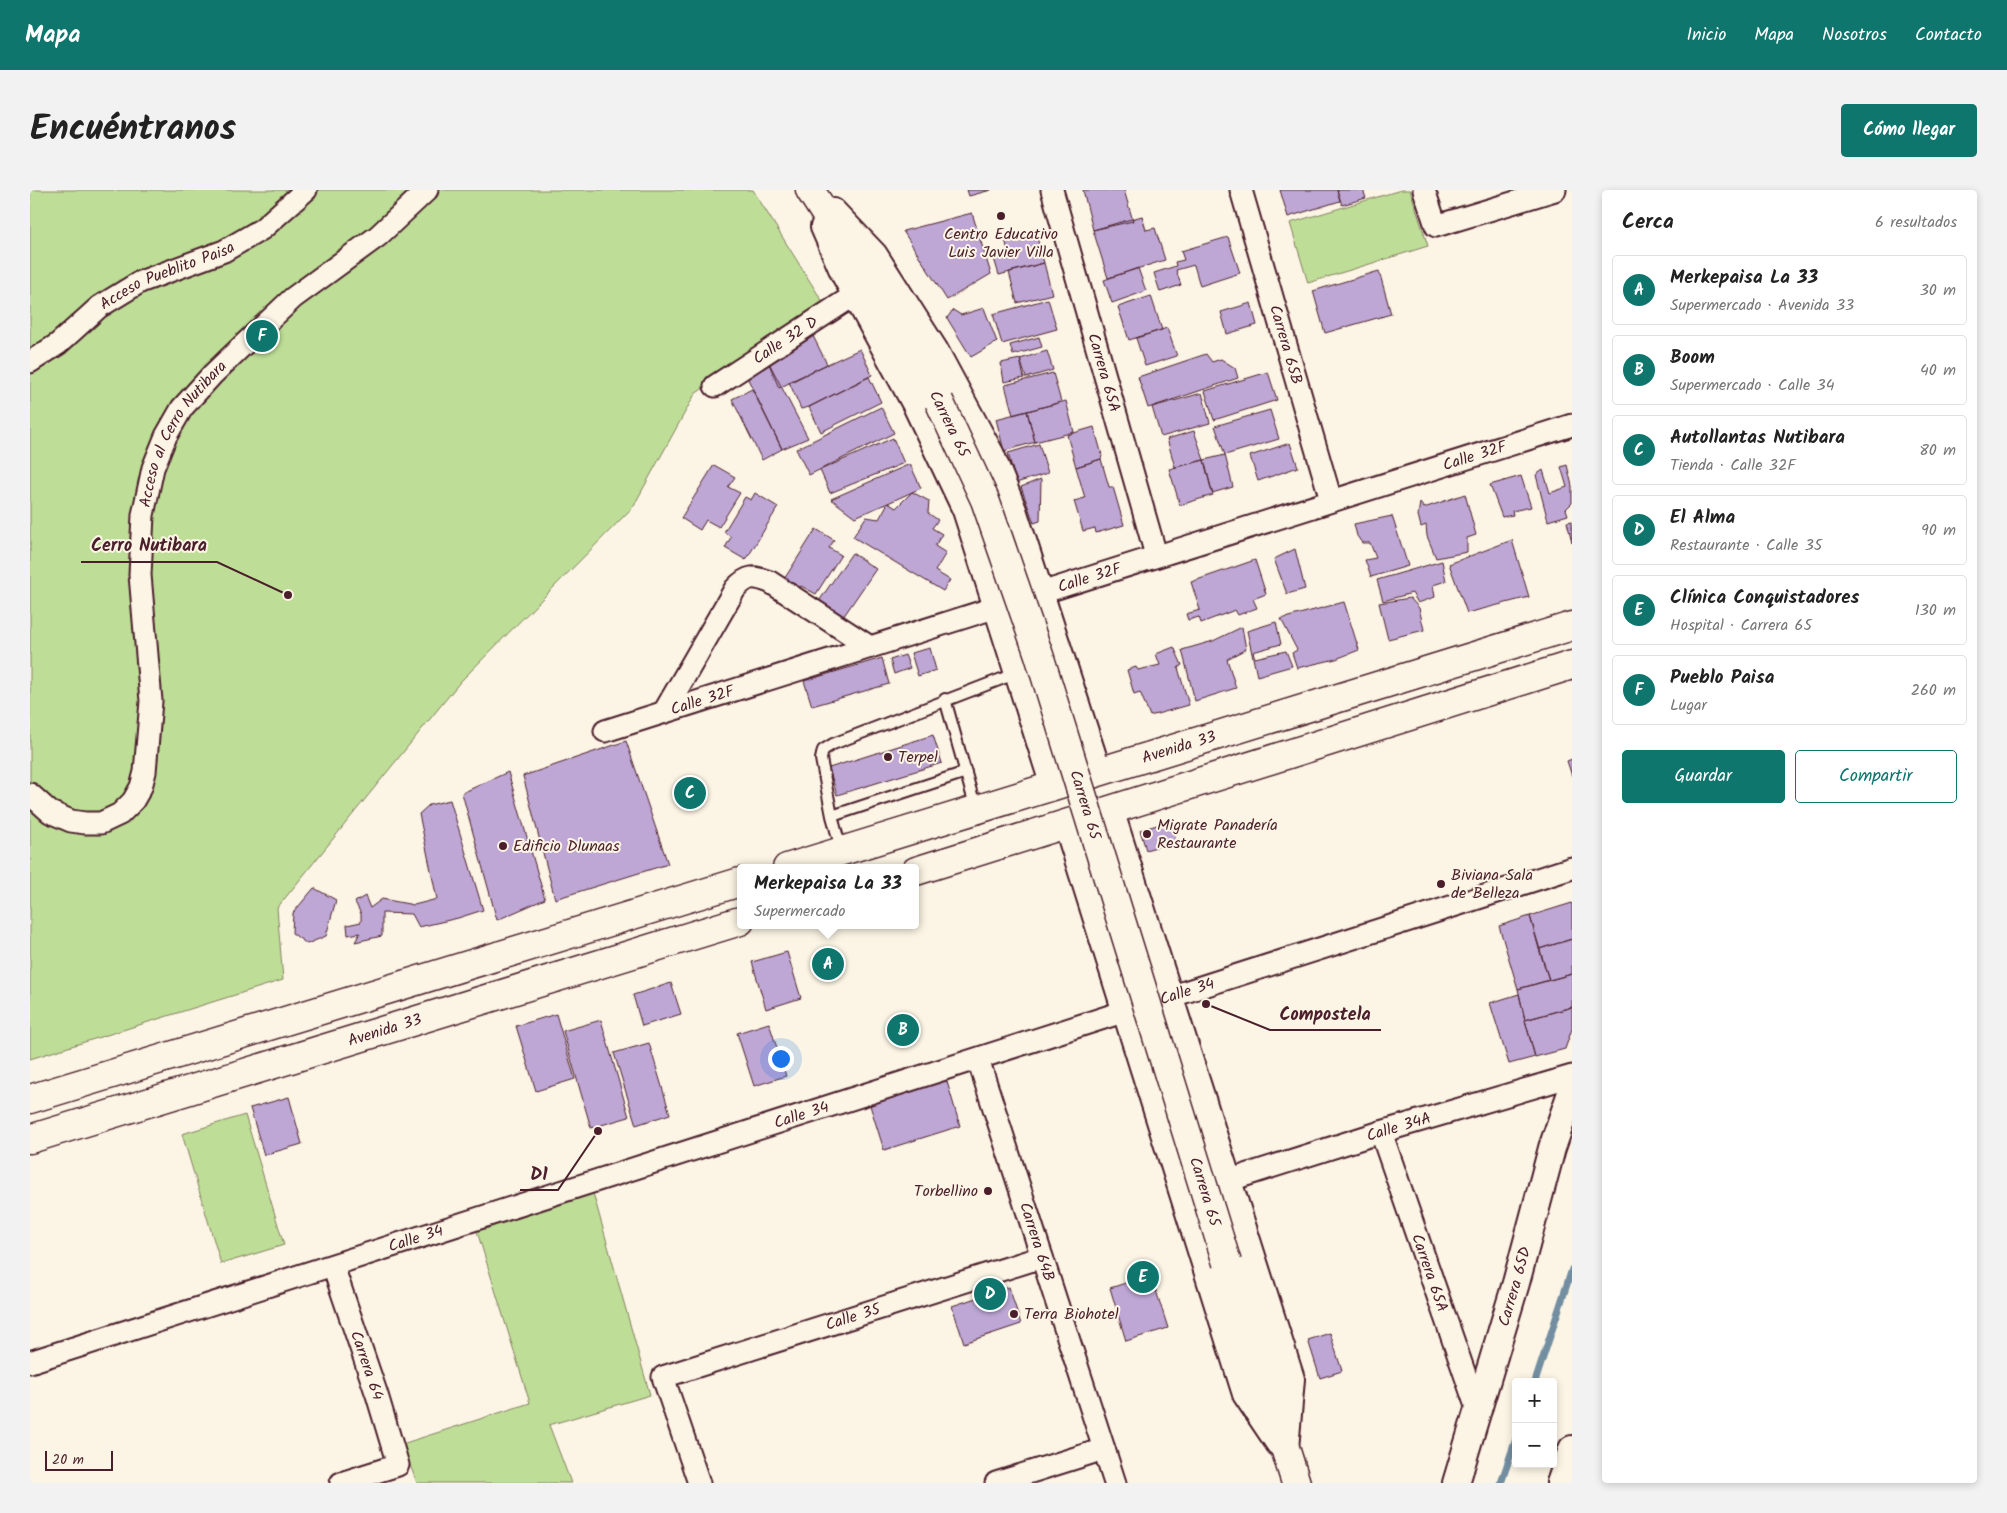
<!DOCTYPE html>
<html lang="es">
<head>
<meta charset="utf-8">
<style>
	body { margin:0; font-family:Kalam,sans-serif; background:#f2f2f2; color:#222 }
	.controls { position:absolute; right:15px; bottom:15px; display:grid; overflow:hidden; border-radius:5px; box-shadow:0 2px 8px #0003 }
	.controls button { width:45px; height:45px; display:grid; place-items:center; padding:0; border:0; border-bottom:1px solid #e0e0e0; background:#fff; color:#222; font:25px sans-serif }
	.scale { position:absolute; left:15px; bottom:12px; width:68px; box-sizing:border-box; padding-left:5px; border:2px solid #4a1f2b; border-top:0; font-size:14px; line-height:18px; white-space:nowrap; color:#4a1f2b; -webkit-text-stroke:4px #fcf5e5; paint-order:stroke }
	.you { position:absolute; left:750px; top:868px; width:18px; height:18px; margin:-12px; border:4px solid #fff; border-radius:50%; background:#1a73e8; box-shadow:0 0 0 8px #1a73e833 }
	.badge { display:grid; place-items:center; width:32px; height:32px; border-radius:50%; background:#0f766e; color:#fff; font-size:16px; font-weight:700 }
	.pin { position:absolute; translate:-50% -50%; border:2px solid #fff; box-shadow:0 1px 5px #0006 }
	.popup { position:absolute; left:707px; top:674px; width:182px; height:65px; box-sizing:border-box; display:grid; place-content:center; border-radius:5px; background:#fff; filter:drop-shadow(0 1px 4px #0005); font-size:16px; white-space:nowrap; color:#767676 }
	.popup b { font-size:19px; color:#222 }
	.popup::after { content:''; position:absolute; left:50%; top:100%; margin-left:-10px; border:10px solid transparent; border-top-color:#fff }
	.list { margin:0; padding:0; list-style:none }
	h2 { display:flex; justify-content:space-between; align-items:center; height:65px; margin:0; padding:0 20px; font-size:21px }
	h2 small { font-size:16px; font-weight:400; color:#767676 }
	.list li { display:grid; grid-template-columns:32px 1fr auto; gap:15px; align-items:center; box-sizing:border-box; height:70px; margin:0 10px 10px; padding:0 10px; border:1px solid #e0e0e0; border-radius:5px }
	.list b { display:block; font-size:19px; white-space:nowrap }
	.list p { margin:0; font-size:16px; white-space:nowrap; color:#767676 }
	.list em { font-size:16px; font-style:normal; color:#767676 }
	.actions { display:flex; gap:10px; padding:15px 20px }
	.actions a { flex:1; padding:11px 0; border:1px solid #0f766e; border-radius:5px; text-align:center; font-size:18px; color:#0f766e }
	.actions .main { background:#0f766e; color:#fff }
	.map { position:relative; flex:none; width:1542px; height:1293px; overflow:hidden; border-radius:5px }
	header { display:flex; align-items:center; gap:30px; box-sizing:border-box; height:70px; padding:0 25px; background:#0f766e; color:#fff }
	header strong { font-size:24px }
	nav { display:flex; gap:28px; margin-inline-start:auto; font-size:18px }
	.intro { display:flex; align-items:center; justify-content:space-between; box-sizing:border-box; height:120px; padding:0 30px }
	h1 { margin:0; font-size:35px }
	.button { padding:12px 22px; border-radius:5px; background:#0f766e; color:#fff; font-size:18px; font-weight:700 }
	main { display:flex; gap:30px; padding:0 30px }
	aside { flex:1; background:#fff; border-radius:5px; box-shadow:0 2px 8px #0003 }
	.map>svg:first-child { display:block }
	.green { fill:#bede97; stroke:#847e61 }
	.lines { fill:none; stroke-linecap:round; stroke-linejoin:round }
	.stream { stroke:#738ea1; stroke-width:7 }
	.building { fill:#bea7d5; stroke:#4a1f2b }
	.service-casing { stroke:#4a1f2b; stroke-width:14 }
	.minor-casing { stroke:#4a1f2b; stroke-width:25 }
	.tertiary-casing { stroke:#4a1f2b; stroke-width:30 }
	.secondary-casing { stroke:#4a1f2b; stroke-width:31 }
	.primary-casing { stroke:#4a1f2b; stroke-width:31 }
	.service { stroke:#fcf5e5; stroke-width:10 }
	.minor { stroke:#fcf5e5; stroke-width:21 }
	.tertiary { stroke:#fcf5e5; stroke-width:26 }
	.secondary { stroke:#fcf5e5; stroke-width:28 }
	.primary { stroke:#fcf5e5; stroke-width:28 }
	.secondary-bridge-casing { stroke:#4a1f2b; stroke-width:31; stroke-linecap:butt }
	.secondary-bridge { stroke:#fcf5e5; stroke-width:28 }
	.poi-dot { fill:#4a1f2b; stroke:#fcf5e5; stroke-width:2 }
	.labels { text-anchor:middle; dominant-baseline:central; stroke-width:4; stroke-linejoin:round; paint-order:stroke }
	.poi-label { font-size:16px; fill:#4a1f2b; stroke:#fcf5e5; text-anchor:start }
	.street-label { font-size:16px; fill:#4a1f2b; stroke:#fcf5e5 }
	.leader { fill:none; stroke:#4a1f2b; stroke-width:2 }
	.callout-dot { fill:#4a1f2b; stroke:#fcf5e5; stroke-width:2 }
	.callout-label { font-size:18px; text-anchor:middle; font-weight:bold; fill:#4a1f2b; stroke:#fcf5e5; stroke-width:4; stroke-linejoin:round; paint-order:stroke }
</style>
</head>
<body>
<header>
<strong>Mapa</strong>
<nav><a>Inicio</a><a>Mapa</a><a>Nosotros</a><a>Contacto</a></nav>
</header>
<div class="intro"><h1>Encuéntranos</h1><a class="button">Cómo llegar</a></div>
<main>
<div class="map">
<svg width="1542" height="1293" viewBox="0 0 1542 1293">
	<rect width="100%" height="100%" fill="#fcf5e5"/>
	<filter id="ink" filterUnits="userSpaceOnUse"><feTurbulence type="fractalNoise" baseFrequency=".02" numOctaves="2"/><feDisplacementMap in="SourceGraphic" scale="10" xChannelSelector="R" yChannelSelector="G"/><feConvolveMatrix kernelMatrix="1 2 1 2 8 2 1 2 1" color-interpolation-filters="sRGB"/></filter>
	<g filter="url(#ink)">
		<path class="green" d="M 0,0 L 723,0 L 794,114 L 665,204 L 603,317 L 430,492 L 247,718 L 253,790 L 0,869 Z
			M 1371,0 L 1380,0 L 1398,56 L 1278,93 L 1260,33 Z
			M 215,925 L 254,1055 L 191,1074 L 152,944 Z
			M 563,1003 L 620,1205 L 519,1235 L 541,1293 L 387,1293 L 372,1254 L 500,1213 L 446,1038 Z"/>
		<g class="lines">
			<path class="stream" d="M 1505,1192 L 1542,1079
				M 1471,1293 L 1486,1249"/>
		</g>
		<path class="building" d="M 937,0 L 961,0 L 939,6 Z
			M 1053,0 L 1094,0 L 1103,31 L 1063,40 Z
			M 1250,0 L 1307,0 L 1310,11 L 1258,27 Z
			M 1307,0 L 1333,0 L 1336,8 L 1312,15 Z
			M 942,23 L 961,84 L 917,110 L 873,41 Z
			M 1112,26 L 1116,40 L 1125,38 L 1135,70 L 1078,88 L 1063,40 Z
			M 1005,40 L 1014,73 L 969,85 L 963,65 L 978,61 L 975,49 Z
			M 1198,47 L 1210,83 L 1170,96 L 1164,75 L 1146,80 L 1151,95 L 1130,102 L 1124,83 L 1146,76 L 1145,72 L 1154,70 L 1151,61 Z
			M 1014,73 L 1022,104 L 987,113 L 979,82 Z
			M 1108,78 L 1116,101 L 1082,113 L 1074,90 Z
			M 1349,81 L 1361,124 L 1295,143 L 1283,101 Z
			M 1121,106 L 1132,140 L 1099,150 L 1088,117 Z
			M 1018,109 L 1027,139 L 972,154 L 963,124 Z
			M 1221,113 L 1227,135 L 1197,144 L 1191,122 Z
			M 954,118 L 967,152 L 941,167 L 917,128 L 923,120 L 931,125 Z
			M 1137,138 L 1147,166 L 1115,176 L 1106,148 Z
			M 782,144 L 797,174 L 749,198 L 737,169 Z
			M 1009,147 L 1012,157 L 983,165 L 980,155 Z
			M 830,159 L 842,185 L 779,217 L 771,219 L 759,192 Z
			M 1017,161 L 1023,180 L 996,188 L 990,169 Z
			M 1176,164 L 1182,172 L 1191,169 L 1205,178 L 1208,188 L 1118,218 L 1108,187 Z
			M 737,169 L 778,248 L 752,259 L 714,181 Z
			M 990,169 L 994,188 L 974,192 L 971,173 Z
			M 1238,182 L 1247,210 L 1184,230 L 1175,201 Z
			M 1023,183 L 1031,212 L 983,225 L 975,195 Z
			M 839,187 L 851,212 L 791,242 L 779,217 Z
			M 722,199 L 752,259 L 732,270 L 702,209 Z
			M 1172,203 L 1180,233 L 1131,247 L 1122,217 Z
			M 1036,211 L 1044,242 L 1005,252 L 997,221 Z
			M 851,217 L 864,243 L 779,285 L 766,259 Z
			M 1240,220 L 1249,249 L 1195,265 L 1185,236 Z
			M 997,221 L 1005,252 L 974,261 L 966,229 Z
			M 1064,237 L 1072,265 L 1071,269 L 1046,277 L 1037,245 Z
			M 1164,241 L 1174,270 L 1145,277 L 1137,249 Z
			M 863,248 L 874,273 L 800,303 L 790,280 Z
			M 1260,253 L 1268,277 L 1228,291 L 1220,266 Z
			M 1009,254 L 1018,283 L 986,293 L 978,263 Z
			M 1195,265 L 1203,297 L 1182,303 L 1174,270 Z
			M 1071,269 L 1079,297 L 1083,297 L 1094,335 L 1066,343 L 1065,338 L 1053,341 L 1044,311 L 1055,308 L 1046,277 Z
			M 1174,270 L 1183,305 L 1150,315 L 1139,279 Z
			M 880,274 L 891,298 L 858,313 L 825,327 L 801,309 Z
			M 684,275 L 705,287 L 698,297 L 710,303 L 689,337 L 676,330 L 670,340 L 651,328 Z
			M 1537,275 L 1542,296 L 1542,313 L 1536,319 L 1538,325 L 1518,331 L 1506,285 L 1513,280 L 1520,303 L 1537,297 L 1531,277 Z
			M 1491,286 L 1501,317 L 1482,321 L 1483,325 L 1472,327 L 1460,295 Z
			M 1011,289 L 1010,331 L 1004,333 L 991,297 Z
			M 882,302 L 899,311 L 898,323 L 908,330 L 902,338 L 912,344 L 905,356 L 916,363 L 905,381 L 920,390 L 913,401 L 823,347 L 836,327 L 849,329 L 858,313 L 866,318 Z
			M 725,303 L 748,317 L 716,370 L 695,358 L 701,347 L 694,342 L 715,307 L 721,310 Z
			M 1435,304 L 1446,345 L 1437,348 L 1437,362 L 1406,368 L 1397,346 L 1396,335 L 1391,337 L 1388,325 L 1390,313 L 1394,318 Z
			M 1362,326 L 1378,376 L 1341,387 L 1335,370 L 1346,368 L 1340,353 L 1332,353 L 1327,346 L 1324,334 Z
			M 1542,331 L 1542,352 L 1537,332 Z
			M 786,339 L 804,350 L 799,358 L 811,365 L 786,404 L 771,396 L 766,403 L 751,394 Z
			M 1482,350 L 1499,407 L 1437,423 L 1419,374 Z
			M 1265,359 L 1275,399 L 1257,404 L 1244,369 Z
			M 822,363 L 846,379 L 809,433 L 785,417 Z
			M 1225,370 L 1236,404 L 1223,409 L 1227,418 L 1208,425 L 1205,420 L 1171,433 L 1169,427 L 1158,430 L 1156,424 L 1170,420 L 1161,392 Z
			M 1412,371 L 1416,391 L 1403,395 L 1405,407 L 1388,413 L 1382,403 L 1353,411 L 1347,390 Z
			M 1380,408 L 1389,418 L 1394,440 L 1358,449 L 1349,413 Z
			M 1314,412 L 1329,460 L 1306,469 L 1267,478 L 1262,463 L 1267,460 L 1251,429 Z
			M 1246,432 L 1251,454 L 1223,462 L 1225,468 L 1256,461 L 1262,476 L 1227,486 L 1217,441 Z
			M 1212,437 L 1216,459 L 1197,469 L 1206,498 L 1165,511 L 1152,460 L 1183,451 Z
			M 1144,457 L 1152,475 L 1148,478 L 1159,515 L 1120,526 L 1110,502 L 1104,504 L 1097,480 L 1106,477 L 1108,480 L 1130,475 L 1126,464 Z
			M 900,458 L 906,480 L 888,486 L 881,463 Z
			M 875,465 L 880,478 L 864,484 L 860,470 Z
			M 852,468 L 859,494 L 782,516 L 774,491 Z
			M 903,545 L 912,573 L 807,605 L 799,578 Z
			M 596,551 L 638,674 L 525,709 L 493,586 Z
			M 1542,569 L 1542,586 L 1537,571 Z
			M 478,582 L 515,709 L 467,730 L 432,603 Z
			M 420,610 L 453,720 L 428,728 L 389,737 L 382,724 L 352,723 L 352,746 L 325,752 L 330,743 L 318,745 L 317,735 L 331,732 L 331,724 L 325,712 L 335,706 L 340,718 L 352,709 L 384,715 L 407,709 L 389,624 L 399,615 Z
			M 1141,631 L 1146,651 L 1116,660 L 1110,640 Z
			M 284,698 L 306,710 L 296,746 L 277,754 L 262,743 L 263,723 Z
			M 1542,713 L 1542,749 L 1509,759 L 1500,726 Z
			M 1500,726 L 1519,790 L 1488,799 L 1469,736 Z
			M 1542,749 L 1542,784 L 1519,790 L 1509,759 Z
			M 757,762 L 771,808 L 736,819 L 722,772 Z
			M 1542,784 L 1542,817 L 1495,830 L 1488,799 Z
			M 641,793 L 651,824 L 612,836 L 603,805 Z
			M 1489,804 L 1495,830 L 1505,867 L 1479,874 L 1460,813 Z
			M 1542,817 L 1542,839 L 1535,859 L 1505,867 L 1495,830 Z
			M 526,824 L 545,889 L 506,901 L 486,836 Z
			M 571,830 L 599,927 L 561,938 L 533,841 Z
			M 739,833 L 756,886 L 724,896 L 707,843 Z
			M 619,853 L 640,924 L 606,935 L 584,863 Z
			M 915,885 L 930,936 L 854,960 L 838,909 Z
			M 259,907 L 272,954 L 234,965 L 220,918 Z
			M 1121,1085 L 1138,1138 L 1096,1151 L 1080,1098 Z
			M 979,1097 L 991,1134 L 934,1153 L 922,1116 Z
			M 1300,1143 L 1312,1181 L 1290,1188 L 1278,1150 Z"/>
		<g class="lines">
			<defs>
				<path id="service" d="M 915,509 L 946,619
					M 802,626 L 936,582
					M 811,659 L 802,626 L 791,569 L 793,560 L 803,554 L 987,483"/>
				<g id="minor">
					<path id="s1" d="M 1022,0 L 1126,365"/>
					<path id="s2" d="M 1211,0 L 1301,310"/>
					<path d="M 1394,0 L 1406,36 L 1525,0"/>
					<path id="s3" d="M 0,172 L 28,154 L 69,117 L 110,92 L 194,61 L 232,39 L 276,0"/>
					<path id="s4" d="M 685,196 L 826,104"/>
					<path d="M 634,522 L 705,399 C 718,385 723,386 740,392 L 840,457"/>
					<path id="s5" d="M 575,541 L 1542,235"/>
					<path id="s6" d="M 0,604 L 20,622 L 41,631 L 55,633 L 71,633 L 90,624 L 103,611 L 111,597 L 115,582 L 121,511 L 110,385 L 113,325 L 123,278 L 136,246 L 152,218 L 182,185 L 209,159 L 263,108 L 348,46 L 397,0"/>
					<path id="s7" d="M 948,869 L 1085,1293"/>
					<path id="s8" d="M 1351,942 L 1448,1222"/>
					<path id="s9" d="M 1197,991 L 1351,942 L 1542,886"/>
					<path id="s10" d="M 303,1076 L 347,1205 L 368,1275 L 311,1293"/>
					<path id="s11" d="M 0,1172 L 1542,678"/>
					<path id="s12" d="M 669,1293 L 633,1187 L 1012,1067"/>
					<path d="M 966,1293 L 1074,1259"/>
				</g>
				<g id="tertiary">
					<path d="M 803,22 L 844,65 L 905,161 L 961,265 L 983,320 L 1068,582"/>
					<path d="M 794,37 L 814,83 L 885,213 L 936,320 L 1024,596"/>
					<path d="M 1080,620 L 1261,1189 L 1255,1259"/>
					<path d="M 1037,634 L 1216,1204 L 1249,1253"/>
					<path id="s13" d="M 1426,1293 L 1486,1093 L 1522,958 L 1542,900"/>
					<path d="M 1530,1293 L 1542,1259"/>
				</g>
				<path id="secondary" d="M 780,0 L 827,73 L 909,211
					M 1197,1073 L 1266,1293"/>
				<g id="primary">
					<path id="s14" d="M 757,678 L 1542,436"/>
					<path d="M 886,681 L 1542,475"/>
					<path d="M 0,909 L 710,692"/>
					<path id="s15" d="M 0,949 L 710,731"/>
				</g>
			</defs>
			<use href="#service" class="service-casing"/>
			<use href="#minor" class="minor-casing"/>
			<use href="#tertiary" class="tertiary-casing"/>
			<use href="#secondary" class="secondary-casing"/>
			<use href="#primary" class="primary-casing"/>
			<use href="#service" class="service"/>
			<use href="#minor" class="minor"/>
			<use href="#tertiary" class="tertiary"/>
			<use href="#secondary" class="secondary"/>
			<use href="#primary" class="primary"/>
			<defs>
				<g id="secondary-bridge">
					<path id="s16" d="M 909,211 L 955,310 L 1009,465 L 1197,1073"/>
				</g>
			</defs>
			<use href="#secondary-bridge" class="secondary-bridge-casing"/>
			<use href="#secondary-bridge" class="secondary-bridge"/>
		</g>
	</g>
	<g class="poi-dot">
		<circle cx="971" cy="26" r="5"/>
		<circle cx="858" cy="567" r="5"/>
		<circle cx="1117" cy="644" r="5"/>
		<circle cx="473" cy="656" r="5"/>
		<circle cx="1411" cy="694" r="5"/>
		<circle cx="958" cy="1001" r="5"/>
		<circle cx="984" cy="1124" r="5"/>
	</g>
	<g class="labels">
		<g class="poi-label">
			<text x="971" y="44" text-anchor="middle">Centro Educativo<tspan x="971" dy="18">Luis Javier Villa</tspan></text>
			<text x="868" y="567">Terpel</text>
			<text x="1127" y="635">Migrate Panadería<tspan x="1127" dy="18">Restaurante</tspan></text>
			<text x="483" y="656">Edificio Dlunaas</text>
			<text x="1421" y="685">Biviana Sala<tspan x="1421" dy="18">de Belleza</tspan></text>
			<text x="948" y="1001" text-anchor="end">Torbellino</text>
			<text x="994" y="1124">Terra Biohotel</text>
		</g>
		<g class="street-label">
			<text stroke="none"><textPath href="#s3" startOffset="164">Acceso Pueblito Paisa</textPath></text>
			<text stroke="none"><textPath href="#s4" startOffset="84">Calle 32 D</textPath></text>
			<text stroke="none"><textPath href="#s2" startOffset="161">Carrera 65B</textPath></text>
			<text stroke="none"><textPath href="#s1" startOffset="190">Carrera 65A</textPath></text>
			<text transform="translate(919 234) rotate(64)">Carrera 65</text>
			<text stroke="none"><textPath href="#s6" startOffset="501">Acceso al Cerro Nutibara</textPath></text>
			<text stroke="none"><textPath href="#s5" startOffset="912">Calle 32F</textPath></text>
			<text stroke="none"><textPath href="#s5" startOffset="508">Calle 32F</textPath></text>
			<text stroke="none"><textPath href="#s5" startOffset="102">Calle 32F</textPath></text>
			<text stroke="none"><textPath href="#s14" startOffset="410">Avenida 33</textPath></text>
			<text stroke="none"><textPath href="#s16" startOffset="430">Carrera 65</textPath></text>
			<text stroke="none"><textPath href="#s11" startOffset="1215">Calle 34</textPath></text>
			<text stroke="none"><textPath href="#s15" startOffset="371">Avenida 33</textPath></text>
			<text stroke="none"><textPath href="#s11" startOffset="810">Calle 34</textPath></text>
			<text stroke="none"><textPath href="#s9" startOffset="180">Calle 34A</textPath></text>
			<text stroke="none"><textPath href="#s16" startOffset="835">Carrera 65</textPath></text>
			<text stroke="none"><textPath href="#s11" startOffset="405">Calle 34</textPath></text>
			<text stroke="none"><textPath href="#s7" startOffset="192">Carrera 64B</textPath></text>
			<text stroke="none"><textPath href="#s8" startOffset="149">Carrera 65A</textPath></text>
			<text stroke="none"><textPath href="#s13" startOffset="205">Carrera 65D</textPath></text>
			<text stroke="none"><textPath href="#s12" startOffset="311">Calle 35</textPath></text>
			<text stroke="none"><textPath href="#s10" startOffset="105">Carrera 64</textPath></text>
		</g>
	</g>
	<path class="leader" d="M258 405L187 372H51M1176 814L1240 840H1351M568 941L528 1000H490"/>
	<g class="callout-dot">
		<circle cx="258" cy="405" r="5"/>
		<circle cx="1176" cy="814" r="5"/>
		<circle cx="568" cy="941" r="5"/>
	</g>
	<g class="callout-label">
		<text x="119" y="361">Cerro Nutibara</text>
		<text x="1295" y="830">Compostela</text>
		<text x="509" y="990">D1</text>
	</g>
</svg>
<div class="controls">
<button>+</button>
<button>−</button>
</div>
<div class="scale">20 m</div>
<div class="you"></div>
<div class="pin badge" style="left:798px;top:774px">A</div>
<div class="popup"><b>Merkepaisa La 33</b>Supermercado</div>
<div class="pin badge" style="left:873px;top:840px">B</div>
<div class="pin badge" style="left:660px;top:603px">C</div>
<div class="pin badge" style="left:960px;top:1104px">D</div>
<div class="pin badge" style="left:1113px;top:1087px">E</div>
<div class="pin badge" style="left:232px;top:146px">F</div>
</div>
<aside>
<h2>Cerca<small>6 resultados</small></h2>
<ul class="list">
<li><span class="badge">A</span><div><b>Merkepaisa La 33</b><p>Supermercado · Avenida 33</p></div><em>30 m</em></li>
<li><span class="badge">B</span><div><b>Boom</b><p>Supermercado · Calle 34</p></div><em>40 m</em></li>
<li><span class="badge">C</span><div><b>Autollantas Nutibara</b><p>Tienda · Calle 32F</p></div><em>80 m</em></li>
<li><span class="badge">D</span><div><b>El Alma</b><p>Restaurante · Calle 35</p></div><em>90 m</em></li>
<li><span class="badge">E</span><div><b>Clínica Conquistadores</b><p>Hospital · Carrera 65</p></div><em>130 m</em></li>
<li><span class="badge">F</span><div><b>Pueblo Paisa</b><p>Lugar</p></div><em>260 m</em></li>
</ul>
<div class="actions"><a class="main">Guardar</a><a>Compartir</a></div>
</aside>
</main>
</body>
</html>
